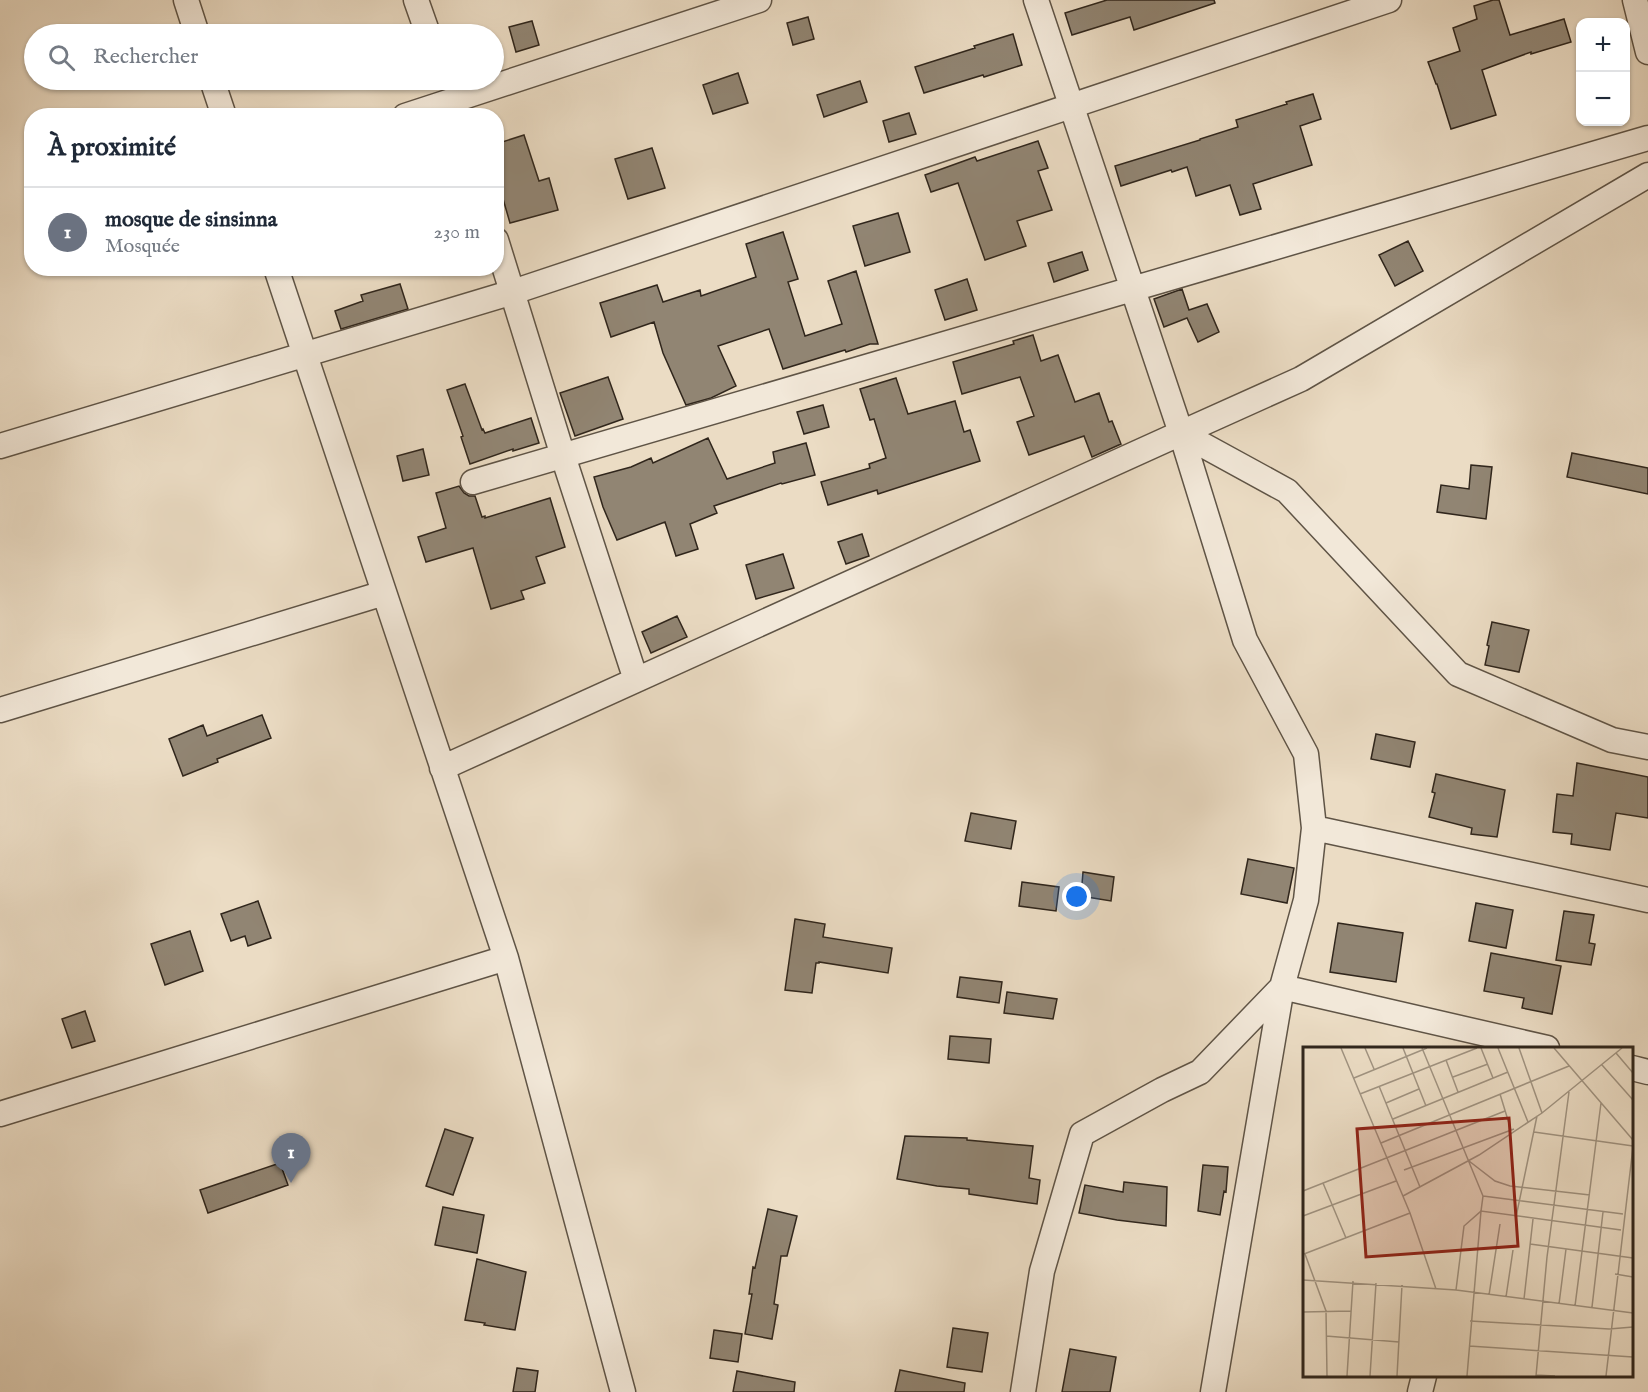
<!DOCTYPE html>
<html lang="fr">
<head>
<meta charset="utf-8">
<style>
	body { margin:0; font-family:"IM FELL English",serif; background:#f6f6f7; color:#1f2937 }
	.controls { position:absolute; right:18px; top:18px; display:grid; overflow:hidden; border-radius:12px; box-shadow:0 2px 4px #0004 }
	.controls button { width:54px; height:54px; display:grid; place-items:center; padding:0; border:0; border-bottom:2px solid #e0e1e3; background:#fff; color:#1f2937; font:30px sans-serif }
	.you { position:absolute; left:1077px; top:897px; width:21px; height:21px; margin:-15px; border:4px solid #fff; border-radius:50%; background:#1a73e8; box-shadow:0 0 0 9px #1a73e833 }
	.badge { display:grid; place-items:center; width:39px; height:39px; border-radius:50%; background:#2563eb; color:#fff; font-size:20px; font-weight:700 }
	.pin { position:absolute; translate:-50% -50px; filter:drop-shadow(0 2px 3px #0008) }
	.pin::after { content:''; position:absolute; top:32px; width:21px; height:18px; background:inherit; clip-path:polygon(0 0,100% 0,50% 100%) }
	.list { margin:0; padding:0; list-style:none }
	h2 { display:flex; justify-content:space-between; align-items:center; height:78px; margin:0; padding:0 24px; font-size:26px }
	h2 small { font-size:20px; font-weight:400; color:#747a83 }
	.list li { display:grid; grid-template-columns:39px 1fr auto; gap:18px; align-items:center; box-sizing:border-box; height:90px; padding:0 24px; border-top:2px solid #e0e1e3 }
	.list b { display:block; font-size:22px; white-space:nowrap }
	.list p { margin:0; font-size:20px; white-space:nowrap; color:#747a83 }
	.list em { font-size:20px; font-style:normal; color:#747a83 }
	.icon { flex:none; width:33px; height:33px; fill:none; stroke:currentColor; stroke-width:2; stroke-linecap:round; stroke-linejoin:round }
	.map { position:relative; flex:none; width:1648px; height:1392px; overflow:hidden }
	.search { position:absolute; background:#fff; box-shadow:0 2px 4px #0004; left:24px; top:24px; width:480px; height:66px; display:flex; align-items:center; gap:15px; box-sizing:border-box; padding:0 21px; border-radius:33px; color:#747a83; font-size:22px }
	.panel { position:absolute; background:#fff; box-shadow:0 2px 4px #0004; left:24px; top:108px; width:480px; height:168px; border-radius:24px }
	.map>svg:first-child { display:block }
	.building { fill:#918573; stroke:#30261c; stroke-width:1.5 }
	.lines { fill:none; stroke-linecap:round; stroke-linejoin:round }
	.street-casing { stroke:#5f5446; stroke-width:27 }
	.street { stroke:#f2e8d9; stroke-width:24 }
	.inset-road { fill:none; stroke:#a09381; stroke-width:1.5 }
	.view { fill:#8f2418; fill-opacity:0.15; stroke:#8f2418; stroke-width:3 }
	.inset-edge { fill:none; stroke:#30261c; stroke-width:3 }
</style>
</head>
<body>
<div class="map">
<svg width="1648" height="1392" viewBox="0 0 1648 1392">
	<rect width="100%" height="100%" fill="#ebdcc4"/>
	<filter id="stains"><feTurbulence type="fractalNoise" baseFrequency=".00333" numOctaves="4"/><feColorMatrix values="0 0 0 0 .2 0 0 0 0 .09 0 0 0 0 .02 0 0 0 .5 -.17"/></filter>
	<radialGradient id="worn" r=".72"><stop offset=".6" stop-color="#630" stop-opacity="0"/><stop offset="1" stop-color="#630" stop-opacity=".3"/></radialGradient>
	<path class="building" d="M 1107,0 L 1214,0 L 1215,3 L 1134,30 L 1130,17 L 1072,35 L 1065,13 Z
		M 1493,0 L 1499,0 L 1510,35 L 1564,19 L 1571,42 L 1531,54 L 1531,52 L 1482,70 L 1496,115 L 1451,129 L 1437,84 L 1436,84 L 1428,62 L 1460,51 L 1453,28 L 1477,19 L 1474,6 Z
		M 808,17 L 814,39 L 793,45 L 787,23 Z
		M 532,21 L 539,45 L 516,52 L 509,27 Z
		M 1013,34 L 1022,65 L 984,77 L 983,75 L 924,93 L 915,67 L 975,48 L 974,46 Z
		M 738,73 L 748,103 L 713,114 L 703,85 Z
		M 860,81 L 867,102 L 824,117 L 817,95 Z
		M 1313,94 L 1321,119 L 1300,126 L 1312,165 L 1253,184 L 1261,209 L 1240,215 L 1230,185 L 1196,196 L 1187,167 L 1172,172 L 1171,170 L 1121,186 L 1115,166 L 1200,140 L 1200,139 L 1238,127 L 1236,120 L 1287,104 L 1286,102 Z
		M 909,113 L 916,134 L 889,142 L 883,121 Z
		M 524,135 L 539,181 L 549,178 L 558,210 L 510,223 L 501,192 L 503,191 L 496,169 L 496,144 Z
		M 1038,141 L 1048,168 L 1038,171 L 1052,210 L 1017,221 L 1026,246 L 985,260 L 958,183 L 931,192 L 925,175 L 975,157 L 977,161 Z
		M 652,148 L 665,188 L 628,199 L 615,159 Z
		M 898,213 L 910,252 L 865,266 L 853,226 Z
		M 783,232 L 798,279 L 788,282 L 805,336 L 842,324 L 828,281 L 856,271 L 878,344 L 870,344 L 846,352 L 845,350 L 783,369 L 769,329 L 718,346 L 736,386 L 711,398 L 686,405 L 663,353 L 654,322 L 611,337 L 600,303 L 657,285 L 663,302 L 700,290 L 701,296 L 756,277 L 746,244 Z
		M 1408,241 L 1423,271 L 1395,286 L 1379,255 Z
		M 1082,252 L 1088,270 L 1054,282 L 1048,263 Z
		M 967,279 L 977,310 L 945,320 L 935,290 Z
		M 400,284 L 408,309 L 341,329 L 335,311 L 363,301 L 361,295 Z
		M 1182,289 L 1189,310 L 1207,304 L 1219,332 L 1198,342 L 1187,318 L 1164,327 L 1154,299 Z
		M 1033,335 L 1041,361 L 1058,355 L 1075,402 L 1099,393 L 1109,422 L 1112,421 L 1121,444 L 1092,457 L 1084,436 L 1029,455 L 1017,422 L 1034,416 L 1020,377 L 962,394 L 953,362 L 1014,344 L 1013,341 Z
		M 608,377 L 623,419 L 575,436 L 560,393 Z
		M 896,378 L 908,414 L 955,401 L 964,432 L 970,430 L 980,461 L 878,494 L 877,490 L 828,505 L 821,482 L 870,468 L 869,464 L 886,458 L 874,419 L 870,420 L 860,389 Z
		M 465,384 L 482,430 L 483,429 L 485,433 L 531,418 L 539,443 L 513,451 L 513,449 L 470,464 L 461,437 L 463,436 L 447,390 Z
		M 823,405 L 829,427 L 804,434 L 797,412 Z
		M 708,438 L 727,479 L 775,463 L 773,452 L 806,443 L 815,475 L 782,484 L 781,483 L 714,506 L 717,513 L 690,524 L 698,549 L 676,556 L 665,522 L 617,540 L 603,507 L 594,477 L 631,467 L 651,458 L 653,463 Z
		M 423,449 L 429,475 L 403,481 L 397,456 Z
		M 1572,453 L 1648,468 L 1648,494 L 1567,477 Z
		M 1471,465 L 1492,467 L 1486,519 L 1437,512 L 1441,485 L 1469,489 Z
		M 459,486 L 464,493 L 469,496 L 475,496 L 482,517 L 485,516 L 485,518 L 550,498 L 565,547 L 536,557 L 545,583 L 521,591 L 524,599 L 491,609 L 473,548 L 426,562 L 418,537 L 446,528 L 436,493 Z
		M 862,534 L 869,556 L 846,564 L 838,542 Z
		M 783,554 L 794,588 L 756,599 L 746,565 Z
		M 677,616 L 687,637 L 651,653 L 642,632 Z
		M 1492,622 L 1529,630 L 1519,672 L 1485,665 L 1489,646 L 1487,645 Z
		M 262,715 L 271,738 L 217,759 L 218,762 L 183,776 L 169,739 L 203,725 L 207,736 Z
		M 1376,734 L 1415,742 L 1410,767 L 1371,759 Z
		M 1577,763 L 1648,777 L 1648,818 L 1616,813 L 1610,850 L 1571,844 L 1572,834 L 1553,832 L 1557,794 L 1573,796 Z
		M 1436,774 L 1505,790 L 1497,837 L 1471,834 L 1472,828 L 1429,817 L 1435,793 L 1432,792 Z
		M 971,813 L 1016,821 L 1011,849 L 965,841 Z
		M 1248,859 L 1294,868 L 1287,903 L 1241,894 Z
		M 1083,872 L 1114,877 L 1111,901 L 1081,896 Z
		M 1022,882 L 1059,887 L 1056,911 L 1019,906 Z
		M 258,901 L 271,938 L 248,946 L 245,936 L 231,941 L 221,914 Z
		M 1476,903 L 1513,910 L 1506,948 L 1469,941 Z
		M 1564,911 L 1594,915 L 1589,943 L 1595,944 L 1591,965 L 1556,960 Z
		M 795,919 L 825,924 L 823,937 L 892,948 L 888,973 L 819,962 L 819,963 L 816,963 L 812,993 L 785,990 Z
		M 1338,923 L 1403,933 L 1396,982 L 1330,972 Z
		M 190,931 L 203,971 L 165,985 L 151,944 Z
		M 1491,953 L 1561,966 L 1552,1014 L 1522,1008 L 1524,998 L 1484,991 Z
		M 960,977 L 1002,982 L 999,1003 L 957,997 Z
		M 1007,992 L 1057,999 L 1053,1019 L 1004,1013 Z
		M 85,1011 L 95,1041 L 72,1048 L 62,1019 Z
		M 950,1036 L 991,1039 L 989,1063 L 948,1059 Z
		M 445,1129 L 473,1138 L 453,1195 L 426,1186 Z
		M 905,1136 L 967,1138 L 967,1140 L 1033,1146 L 1029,1178 L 1040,1180 L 1037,1204 L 969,1194 L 969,1189 L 937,1186 L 897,1179 Z
		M 280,1163 L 288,1185 L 208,1213 L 200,1190 Z
		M 1203,1165 L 1228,1167 L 1226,1192 L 1224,1191 L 1220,1215 L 1198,1211 Z
		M 1124,1182 L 1167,1187 L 1166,1226 L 1117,1220 L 1079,1213 L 1085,1185 L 1123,1192 Z
		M 443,1207 L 484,1215 L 477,1253 L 435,1245 Z
		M 768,1209 L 797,1216 L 787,1256 L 781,1256 L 774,1304 L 778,1305 L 772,1339 L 745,1334 L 752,1294 L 749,1294 L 753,1267 L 755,1268 Z
		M 477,1259 L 526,1272 L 515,1330 L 484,1325 L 485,1323 L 465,1320 Z
		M 953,1328 L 988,1333 L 982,1372 L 947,1367 Z
		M 714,1330 L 742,1334 L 738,1362 L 710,1358 Z
		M 1070,1349 L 1116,1357 L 1110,1392 L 1062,1392 Z
		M 517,1368 L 538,1371 L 535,1392 L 513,1392 Z
		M 900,1370 L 965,1383 L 964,1392 L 895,1392 Z
		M 737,1371 L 795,1382 L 794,1392 L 733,1392 Z"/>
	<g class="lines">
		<defs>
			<path id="street" d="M 186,0 L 197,34
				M 416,0 L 428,34
				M 1635,0 L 1648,52
				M 212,80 L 224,116
				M 405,116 L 759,0
				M 496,240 L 563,456 L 636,680
				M 276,268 L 506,958 L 623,1392
				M 1181,433 L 1287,491 L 1458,674 L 1612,740 L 1648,747
				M 0,446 L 513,292 L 1389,0
				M 473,482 L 1648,138
				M 0,710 L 384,593
				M 442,768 L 1181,433 L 1301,379 L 1648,175
				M 1314,828 L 1648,900
				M 1632,1068 L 1648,1072
				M 0,1114 L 506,958
				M 1023,1392 L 1042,1271 L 1082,1134 L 1162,1090 L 1200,1072 L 1282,987 L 1306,900 L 1314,828 L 1306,754 L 1245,640 L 1181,433 L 1036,0
				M 1213,1392 L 1282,987 L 1547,1048
				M 1420,1392 L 1424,1376"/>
		</defs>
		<use href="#street" class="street-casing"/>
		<use href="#street" class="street"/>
	</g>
	<g transform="translate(1303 1047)">
		<rect width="330" height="330" fill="#ebdcc4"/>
		<path class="inset-road" d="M 38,1 L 107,166 L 133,242M 62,1 L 71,22M 100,1 L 123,59M 119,1 L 180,149 L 178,164 L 161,179 L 153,243M 178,1 L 190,31M 195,1 L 225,75M 216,1 L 239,66M 251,1 L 330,93M 313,6 L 330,26M 143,13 L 155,45M 299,18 L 330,53M 150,30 L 185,17M 51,31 L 124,1M 76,39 L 117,140M 57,47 L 174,1M 197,47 L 208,83M 83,56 L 116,42M 90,72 L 205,25M 231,85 L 330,99M 78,96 L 266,19M 166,114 L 192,134 L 207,139 L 287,148M 101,123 L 211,82M 20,136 L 43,191M 0,144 L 202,64M 100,149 L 176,108 L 239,66 L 319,1M 180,149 L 320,167M 0,169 L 93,134M 213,170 L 234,69M 227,197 L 330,211M 1,207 L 107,166M 2,207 L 23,264 L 24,329M 312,227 L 330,230M 0,233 L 153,243 L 330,266M 186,248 L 197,177M 203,250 L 210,203M 221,252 L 230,172M 256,257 L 263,202M 272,259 L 298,56M 289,260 L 300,165M 0,265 L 48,264M 167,274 L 306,282 L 330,280M 23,289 L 96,295M 166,299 L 330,310M 233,328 L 252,329M 44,329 L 50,234M 67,329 L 73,236M 94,329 L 99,238M 164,329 L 178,164 L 318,183M 233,329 L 244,210 L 266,45M 303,329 L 330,100"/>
		<path class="view" d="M 206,71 L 215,199 L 63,210 L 54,82 Z"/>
		<rect width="330" height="330" class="inset-edge"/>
	</g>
	<rect width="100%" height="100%" filter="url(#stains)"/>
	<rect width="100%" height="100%" fill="url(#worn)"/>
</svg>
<div class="controls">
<button>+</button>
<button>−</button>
</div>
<div class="you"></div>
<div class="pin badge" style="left:291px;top:1183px;background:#6b7280">1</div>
<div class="search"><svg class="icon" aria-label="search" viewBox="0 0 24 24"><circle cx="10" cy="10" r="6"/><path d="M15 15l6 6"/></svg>Rechercher</div>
<section class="panel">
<h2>À proximité<small></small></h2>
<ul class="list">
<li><span class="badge" style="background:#6b7280">1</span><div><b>mosque de sinsinna</b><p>Mosquée</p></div><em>230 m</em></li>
</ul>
</section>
</div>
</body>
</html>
